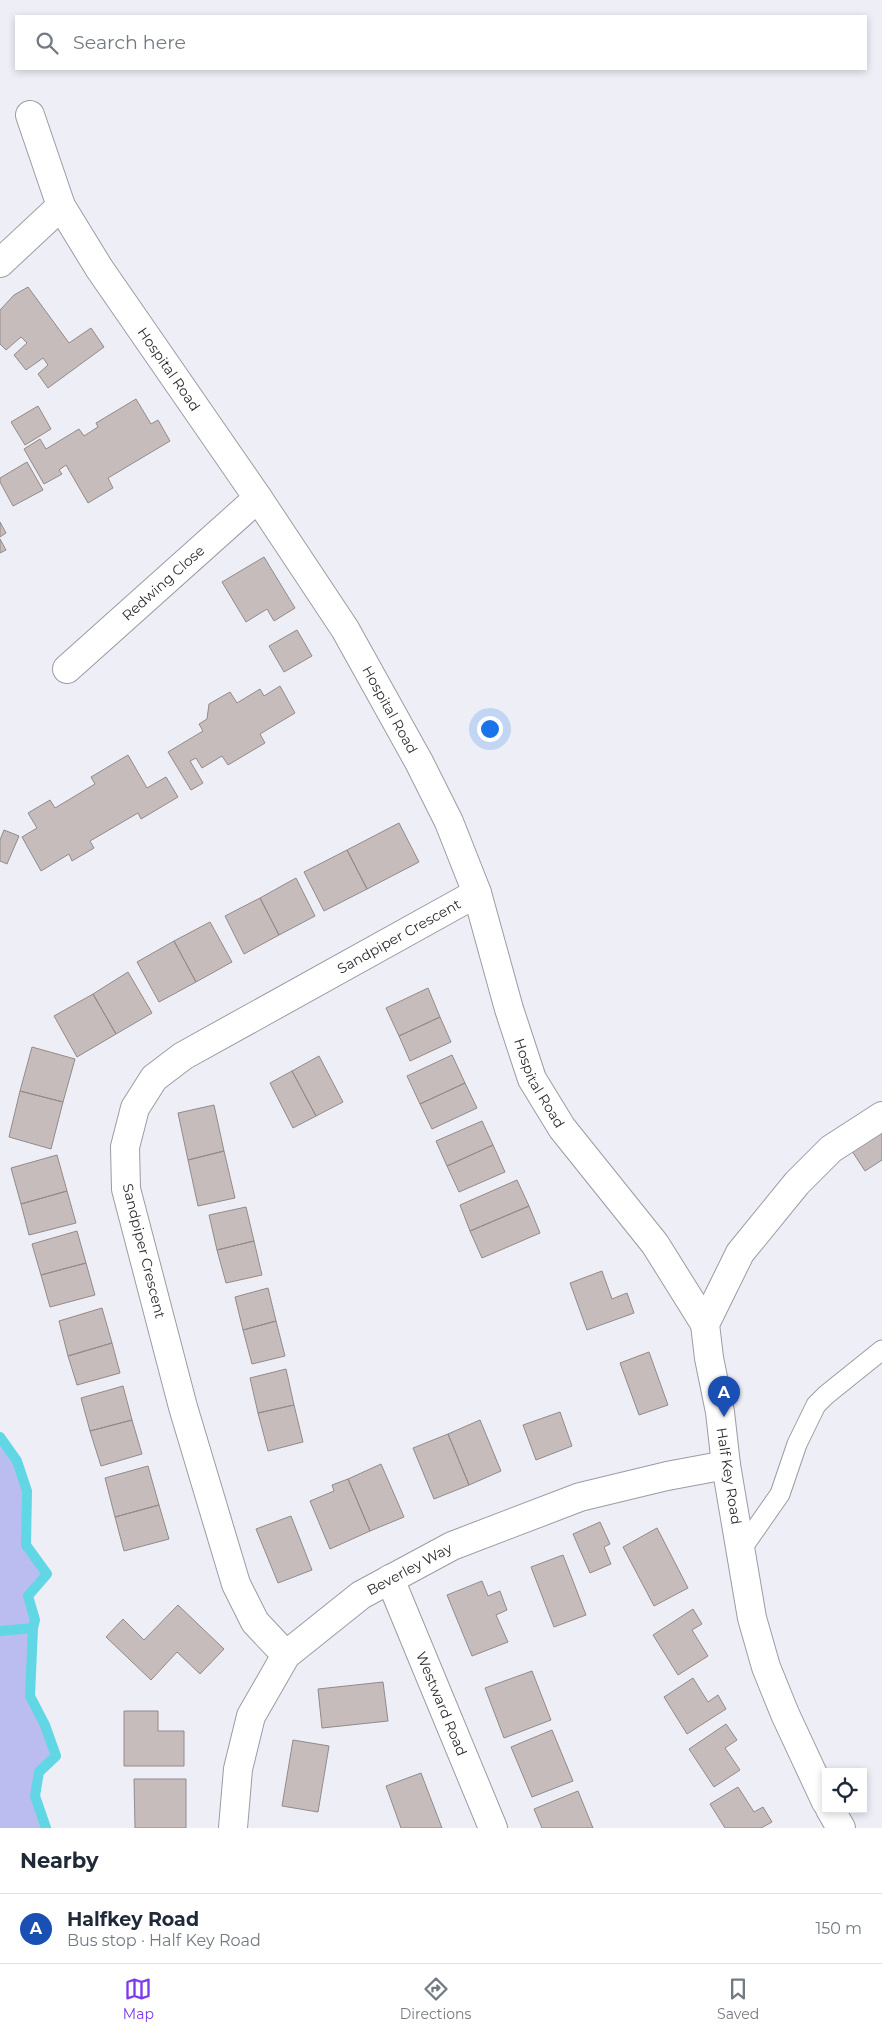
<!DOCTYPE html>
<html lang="en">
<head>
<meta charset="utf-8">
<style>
	body { margin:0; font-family:Montserrat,sans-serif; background:#f2f2f3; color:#1f2937 }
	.controls { position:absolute; right:15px; bottom:15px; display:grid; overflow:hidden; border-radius:0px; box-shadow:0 2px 8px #0003 }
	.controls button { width:45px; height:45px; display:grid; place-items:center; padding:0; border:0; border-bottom:1px solid #e0e1e3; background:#fff; color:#1f2937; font:25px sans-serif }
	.you { position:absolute; left:489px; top:728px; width:18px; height:18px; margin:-12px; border:4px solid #fff; border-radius:50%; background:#1a73e8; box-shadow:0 0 0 8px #1a73e833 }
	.badge { display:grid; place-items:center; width:32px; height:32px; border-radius:50%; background:#7c3aed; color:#fff; font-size:16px; font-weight:700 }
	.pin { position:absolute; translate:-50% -41px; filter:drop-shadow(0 1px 2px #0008) }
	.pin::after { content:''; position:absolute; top:26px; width:18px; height:15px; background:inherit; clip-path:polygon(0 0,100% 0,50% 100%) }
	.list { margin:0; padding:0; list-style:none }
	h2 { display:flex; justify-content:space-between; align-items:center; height:65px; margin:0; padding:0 20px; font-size:21px }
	h2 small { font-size:16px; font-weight:400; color:#747a83 }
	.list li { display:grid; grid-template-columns:32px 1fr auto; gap:15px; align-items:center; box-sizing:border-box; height:70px; padding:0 20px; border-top:1px solid #e0e1e3 }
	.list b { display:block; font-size:19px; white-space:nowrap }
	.list p { margin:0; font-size:16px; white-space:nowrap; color:#747a83 }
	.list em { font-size:16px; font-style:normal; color:#747a83 }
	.icon { flex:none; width:28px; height:28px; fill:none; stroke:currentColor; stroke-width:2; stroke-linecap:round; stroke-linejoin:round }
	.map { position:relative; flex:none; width:882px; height:1828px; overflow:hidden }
	.search { position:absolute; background:#fff; box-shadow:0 2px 8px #0003; left:15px; right:15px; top:15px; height:55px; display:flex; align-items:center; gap:12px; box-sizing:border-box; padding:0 18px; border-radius:0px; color:#747a83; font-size:19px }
	.sheet { height:135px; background:#fff }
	nav { display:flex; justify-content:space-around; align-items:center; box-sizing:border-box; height:70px; border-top:1px solid #e0e1e3; background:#fff; font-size:14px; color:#747a83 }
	nav a { display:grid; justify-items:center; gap:2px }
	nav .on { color:#7c3aed }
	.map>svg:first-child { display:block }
	.green { fill:#bbbcef }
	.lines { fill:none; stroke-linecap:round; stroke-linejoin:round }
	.stream { stroke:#61d6e4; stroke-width:10 }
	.building { fill:#c6bcbb; stroke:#938a89 }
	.service-casing { stroke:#9b9ca4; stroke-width:21 }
	.minor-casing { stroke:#9b9ca4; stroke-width:30 }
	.service { stroke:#fff; stroke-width:19 }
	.minor { stroke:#fff; stroke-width:28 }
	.labels { text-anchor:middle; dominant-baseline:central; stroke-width:4.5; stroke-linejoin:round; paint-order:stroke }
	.street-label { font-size:14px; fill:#2c2c2f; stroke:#fff }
</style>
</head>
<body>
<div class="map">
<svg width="882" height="1828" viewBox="0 0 882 1828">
	<rect width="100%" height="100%" fill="#edeef6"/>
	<path class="green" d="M 0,1437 L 17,1461 L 27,1491 L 26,1545 L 47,1574 L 28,1596 L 33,1616 L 30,1693 L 56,1756 L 39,1772 L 35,1796 L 46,1828 L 0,1828 Z"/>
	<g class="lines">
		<path class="stream" d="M 0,1437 L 17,1461 L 27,1491 L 26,1545 L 47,1574 L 28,1596 L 35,1620 L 33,1628 L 30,1696 L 45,1725 L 56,1756 L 39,1772 L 35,1796 L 46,1828
			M 0,1631 L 33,1628"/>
	</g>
	<path class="building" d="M 28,287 L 69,343 L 91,328 L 104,347 L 48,388 L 38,374 L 48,365 L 43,358 L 26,370 L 14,355 L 27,343 L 21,337 L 6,350 L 0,344 L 0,310 L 14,295 Z
		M 136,399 L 151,424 L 158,420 L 170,441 L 108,478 L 113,488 L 88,503 L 66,465 L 59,470 L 62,474 L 44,484 L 24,449 L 40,439 L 46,449 L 79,429 L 84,436 L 98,427 L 96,423 Z
		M 38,406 L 51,429 L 25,445 L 11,422 Z
		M 27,462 L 43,490 L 13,506 L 0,482 L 0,478 Z
		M 0,522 L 6,533 L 0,537 Z
		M 0,539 L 6,550 L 0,553 Z
		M 264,557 L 295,608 L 274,621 L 267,609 L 246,622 L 222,582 Z
		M 297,630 L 312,656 L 284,672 L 269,646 Z
		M 280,686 L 295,713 L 260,734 L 265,743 L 228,765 L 222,756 L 202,768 L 196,758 L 190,761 L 203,783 L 191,790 L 168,752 L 203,731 L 199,724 L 207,719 L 209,704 L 230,692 L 237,703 L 260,689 L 264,696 Z
		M 128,755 L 147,788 L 166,777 L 178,797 L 141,819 L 138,813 L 90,841 L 94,848 L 72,861 L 69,854 L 41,871 L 22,837 L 37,828 L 28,813 L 50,800 L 55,808 L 95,784 L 91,777 Z
		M 399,823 L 419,862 L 367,889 L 347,850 Z
		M 4,830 L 19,836 L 7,864 L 0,861 L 0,840 Z
		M 347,850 L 367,889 L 324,911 L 304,872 Z
		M 296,878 L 315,916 L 279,935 L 260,898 Z
		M 260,898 L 279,935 L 244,954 L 225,916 Z
		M 210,922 L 232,962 L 196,982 L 174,941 Z
		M 174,941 L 196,982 L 159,1002 L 137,962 Z
		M 128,972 L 152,1013 L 116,1034 L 93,994 Z
		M 428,988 L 440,1017 L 399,1036 L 386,1008 Z
		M 93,994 L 116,1034 L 77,1057 L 54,1016 Z
		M 440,1017 L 451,1042 L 410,1061 L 399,1036 Z
		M 32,1047 L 75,1059 L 63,1102 L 20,1091 Z
		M 452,1055 L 465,1083 L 420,1104 L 407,1076 Z
		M 319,1056 L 343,1102 L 316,1116 L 292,1071 Z
		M 292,1071 L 316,1116 L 293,1128 L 270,1083 Z
		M 465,1083 L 477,1108 L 432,1129 L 420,1104 Z
		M 20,1091 L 63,1102 L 51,1149 L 9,1137 Z
		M 214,1105 L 224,1151 L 188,1160 L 178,1113 Z
		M 482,1121 L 493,1145 L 447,1166 L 436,1141 Z
		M 882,1127 L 882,1160 L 865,1171 L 850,1148 Z
		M 493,1145 L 505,1172 L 459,1192 L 447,1166 Z
		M 224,1151 L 235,1198 L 198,1206 L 188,1160 Z
		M 57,1155 L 67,1191 L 21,1204 L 11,1168 Z
		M 517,1180 L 529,1206 L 470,1231 L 460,1205 Z
		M 67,1191 L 76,1223 L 29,1235 L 21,1204 Z
		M 529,1206 L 540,1233 L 482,1258 L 470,1231 Z
		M 246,1207 L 254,1241 L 217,1250 L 209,1215 Z
		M 77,1231 L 86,1263 L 41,1275 L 32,1244 Z
		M 254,1241 L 262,1275 L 226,1283 L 217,1250 Z
		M 86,1263 L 95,1295 L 50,1307 L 41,1275 Z
		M 602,1271 L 612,1299 L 627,1293 L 634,1313 L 587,1330 L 570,1283 Z
		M 268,1288 L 276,1321 L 243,1330 L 235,1297 Z
		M 102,1308 L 112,1343 L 68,1356 L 59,1321 Z
		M 276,1321 L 285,1356 L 252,1364 L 243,1330 Z
		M 112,1343 L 120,1373 L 77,1385 L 68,1356 Z
		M 649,1352 L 668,1405 L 639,1415 L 620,1363 Z
		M 286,1369 L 294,1405 L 258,1413 L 250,1378 Z
		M 123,1386 L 132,1420 L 90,1431 L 81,1398 Z
		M 294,1405 L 303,1442 L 268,1451 L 258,1413 Z
		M 560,1412 L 572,1446 L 536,1460 L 523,1425 Z
		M 132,1420 L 142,1454 L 101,1466 L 90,1431 Z
		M 480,1420 L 501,1471 L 469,1485 L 448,1434 Z
		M 448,1434 L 469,1485 L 434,1499 L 413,1448 Z
		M 381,1464 L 404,1517 L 370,1531 L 348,1479 Z
		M 148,1466 L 159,1505 L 115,1517 L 105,1478 Z
		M 348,1479 L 370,1531 L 330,1549 L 310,1501 L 334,1491 L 332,1485 Z
		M 159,1505 L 169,1539 L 124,1551 L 115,1517 Z
		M 291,1516 L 312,1570 L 278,1583 L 256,1529 Z
		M 600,1522 L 610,1544 L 604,1547 L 611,1564 L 590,1573 L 573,1534 Z
		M 657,1528 L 688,1588 L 654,1606 L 623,1547 Z
		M 563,1555 L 586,1615 L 554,1627 L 531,1567 Z
		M 482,1581 L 488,1596 L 500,1591 L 507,1610 L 496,1615 L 508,1642 L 472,1656 L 447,1595 Z
		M 178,1605 L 224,1649 L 200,1674 L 177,1652 L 151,1680 L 106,1637 L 123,1619 L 144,1640 Z
		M 693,1609 L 702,1624 L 692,1630 L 708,1656 L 678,1675 L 653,1635 Z
		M 532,1671 L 551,1720 L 504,1738 L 485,1688 Z
		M 693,1678 L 708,1702 L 718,1695 L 726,1709 L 687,1734 L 664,1697 Z
		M 383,1682 L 388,1721 L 322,1728 L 318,1689 Z
		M 124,1711 L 158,1711 L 158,1731 L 184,1731 L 184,1766 L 124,1766 Z
		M 726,1724 L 737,1740 L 725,1748 L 740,1770 L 714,1787 L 689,1749 Z
		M 552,1730 L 573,1781 L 532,1797 L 511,1747 Z
		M 293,1740 L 329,1746 L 318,1812 L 282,1806 Z
		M 421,1773 L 442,1828 L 401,1828 L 386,1786 Z
		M 134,1779 L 186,1779 L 186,1828 L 135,1828 Z
		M 738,1787 L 754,1812 L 763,1807 L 772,1822 L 761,1828 L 725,1828 L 710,1804 Z
		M 578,1791 L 593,1828 L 542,1828 L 534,1809 Z"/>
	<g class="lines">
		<defs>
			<path id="service" d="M 741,1550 L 780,1494 L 797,1444 L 816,1405 L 826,1395 L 882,1350"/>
			<g id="minor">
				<path id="s1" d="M 30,115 L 61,206 L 99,268 L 258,498 L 345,629 L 419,762 L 449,822 L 477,893 L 509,1009 L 532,1079 L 562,1128 L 655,1244 L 705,1324"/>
				<path d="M 0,263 L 61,206"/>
				<path id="s2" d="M 67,669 L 258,498"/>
				<path id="s3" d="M 390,1579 L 493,1828"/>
				<path id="s4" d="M 286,1655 L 255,1622 L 236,1584 L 183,1407 L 126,1189 L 125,1147 L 135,1108 L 154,1078 L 183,1056 L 477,893"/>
				<path d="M 826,1802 L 785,1714 L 766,1667 L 752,1618 L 726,1465 L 720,1412 L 709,1358 L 705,1324 L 740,1253 L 797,1183 L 831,1149 L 882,1116"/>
				<path d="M 830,1809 L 841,1828"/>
				<path id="s5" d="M 233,1828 L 238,1769 L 251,1716 L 286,1655 L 361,1595 L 452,1546 L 580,1497 L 667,1476 L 726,1465"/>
			</g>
		</defs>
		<use href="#service" class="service-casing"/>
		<use href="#minor" class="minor-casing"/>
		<use href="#service" class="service"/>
		<use href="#minor" class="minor"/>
	</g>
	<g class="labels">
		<g class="street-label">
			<text stroke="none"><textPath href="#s1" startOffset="292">Hospital Road</textPath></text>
			<text stroke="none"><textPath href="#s2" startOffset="129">Redwing Close</textPath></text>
			<text stroke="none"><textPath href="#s1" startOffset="698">Hospital Road</textPath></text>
			<text stroke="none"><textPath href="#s4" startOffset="899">Sandpiper Crescent</textPath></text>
			<text stroke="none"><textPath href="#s1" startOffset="1102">Hospital Road</textPath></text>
			<text transform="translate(144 1251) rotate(76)">Sandpiper Crescent</text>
			<text transform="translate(729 1476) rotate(81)">Half Key Road</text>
			<text stroke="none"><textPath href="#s5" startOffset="335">Beverley Way</textPath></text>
			<text stroke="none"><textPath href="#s3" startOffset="135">Westward Road</textPath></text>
		</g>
	</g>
</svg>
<div class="controls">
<button><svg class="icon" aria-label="locate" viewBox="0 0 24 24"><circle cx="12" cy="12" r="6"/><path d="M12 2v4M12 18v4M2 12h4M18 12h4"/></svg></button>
</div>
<div class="you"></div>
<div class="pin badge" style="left:724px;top:1417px;background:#1a4fb4">A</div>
<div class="search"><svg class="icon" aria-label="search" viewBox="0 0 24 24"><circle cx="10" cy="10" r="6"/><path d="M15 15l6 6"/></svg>Search here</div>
</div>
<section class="sheet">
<h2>Nearby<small></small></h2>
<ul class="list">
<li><span class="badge" style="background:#1a4fb4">A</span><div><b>Halfkey Road</b><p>Bus stop · Half Key Road</p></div><em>150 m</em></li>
</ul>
</section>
<nav>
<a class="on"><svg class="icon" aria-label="map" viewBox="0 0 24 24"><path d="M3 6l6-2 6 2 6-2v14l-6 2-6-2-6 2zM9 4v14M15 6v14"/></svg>Map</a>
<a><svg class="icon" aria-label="directions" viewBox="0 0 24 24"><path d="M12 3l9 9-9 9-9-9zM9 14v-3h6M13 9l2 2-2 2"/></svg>Directions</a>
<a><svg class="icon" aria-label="saved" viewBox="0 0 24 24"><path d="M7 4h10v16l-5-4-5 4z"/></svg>Saved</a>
</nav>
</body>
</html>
